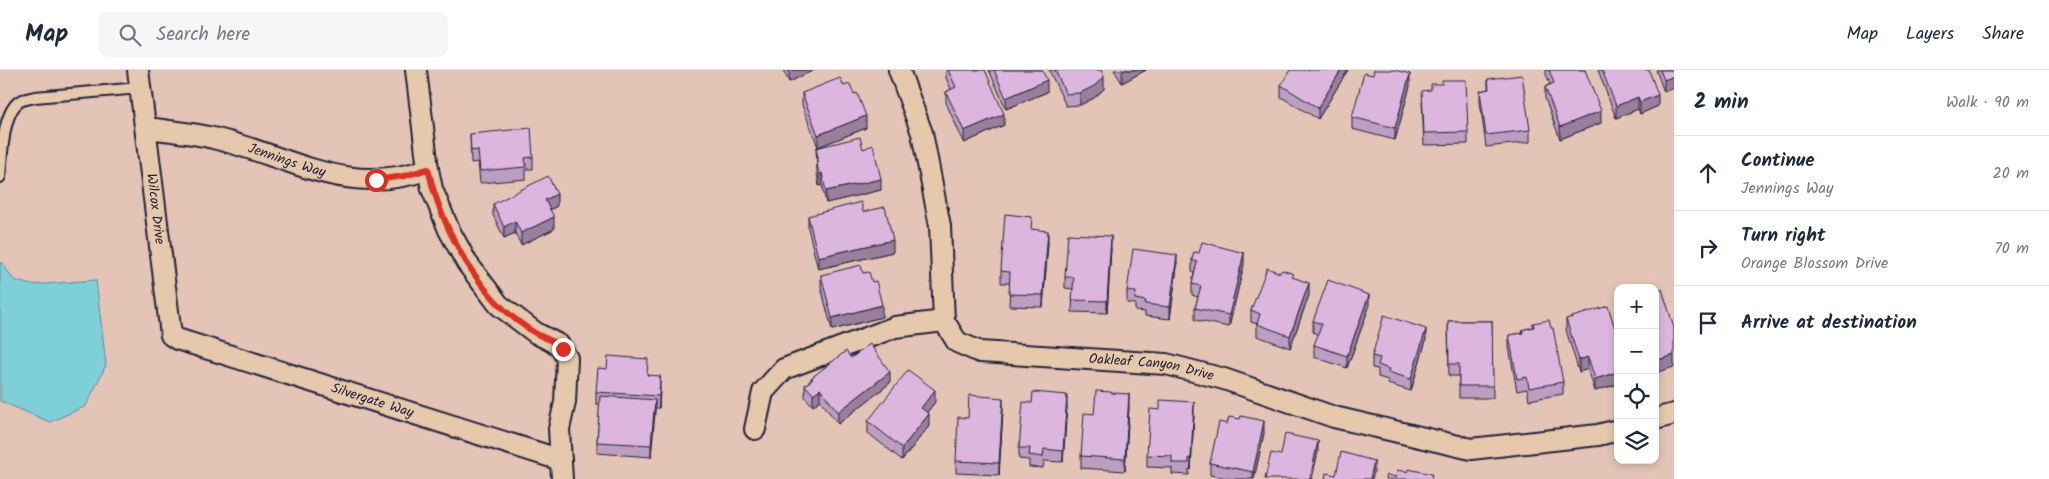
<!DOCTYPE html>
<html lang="en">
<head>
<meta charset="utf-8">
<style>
	body { margin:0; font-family:Kalam,sans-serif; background:#f6f6f7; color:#1f2937 }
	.controls { position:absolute; right:15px; bottom:15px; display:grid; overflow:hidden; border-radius:10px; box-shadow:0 2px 8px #0003 }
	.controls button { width:45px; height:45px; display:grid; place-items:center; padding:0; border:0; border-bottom:1px solid #e0e1e3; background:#fff; color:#1f2937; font:25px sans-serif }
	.stop { position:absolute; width:15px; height:15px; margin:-11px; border:4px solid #d93025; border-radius:50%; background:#fff }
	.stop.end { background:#d93025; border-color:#fff; box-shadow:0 1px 5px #0008 }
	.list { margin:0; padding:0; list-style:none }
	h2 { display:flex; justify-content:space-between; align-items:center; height:65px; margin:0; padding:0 20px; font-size:21px }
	h2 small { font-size:16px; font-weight:400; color:#747a83 }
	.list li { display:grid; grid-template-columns:32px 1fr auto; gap:15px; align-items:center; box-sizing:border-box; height:75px; padding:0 20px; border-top:1px solid #e0e1e3 }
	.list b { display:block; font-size:19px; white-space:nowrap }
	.list p { margin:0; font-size:16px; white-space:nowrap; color:#747a83 }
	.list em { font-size:16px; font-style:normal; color:#747a83 }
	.icon { flex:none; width:28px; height:28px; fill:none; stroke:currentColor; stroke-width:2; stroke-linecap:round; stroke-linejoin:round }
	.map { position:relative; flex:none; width:1674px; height:409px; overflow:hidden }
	header { display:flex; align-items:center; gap:30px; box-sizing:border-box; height:70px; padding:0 25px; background:#fff; border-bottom:1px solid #e0e1e3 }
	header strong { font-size:24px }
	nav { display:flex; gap:28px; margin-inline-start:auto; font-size:18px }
	.search { width:350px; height:45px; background:#f6f6f7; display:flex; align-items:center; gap:12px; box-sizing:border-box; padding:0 18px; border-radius:10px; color:#747a83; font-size:19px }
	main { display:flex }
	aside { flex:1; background:#fff }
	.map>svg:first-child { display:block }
	.water { fill:#7fcfd8; stroke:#5a8a99 }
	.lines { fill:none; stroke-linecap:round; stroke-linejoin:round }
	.lane-casing { stroke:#22223b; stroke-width:14 }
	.street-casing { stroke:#22223b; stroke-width:24 }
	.lane { stroke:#e6c8ac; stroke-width:10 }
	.street { stroke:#e6c8ac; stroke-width:20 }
	.wall { fill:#bd9dc0; stroke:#22223b }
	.shaded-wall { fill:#9a7f9c; stroke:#22223b }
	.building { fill:#dcb6df; stroke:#22223b }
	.route { stroke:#d93025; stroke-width:6 }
	.labels { text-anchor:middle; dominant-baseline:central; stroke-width:5; stroke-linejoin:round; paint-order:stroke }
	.street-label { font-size:14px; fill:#22223b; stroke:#e6c8ac }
</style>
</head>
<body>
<header>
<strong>Map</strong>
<div class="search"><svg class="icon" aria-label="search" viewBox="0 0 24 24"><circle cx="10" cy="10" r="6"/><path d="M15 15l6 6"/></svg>Search here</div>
<nav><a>Map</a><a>Layers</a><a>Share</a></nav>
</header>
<main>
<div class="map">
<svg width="1674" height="409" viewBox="0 0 1674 409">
	<rect width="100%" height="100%" fill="#e4c4b6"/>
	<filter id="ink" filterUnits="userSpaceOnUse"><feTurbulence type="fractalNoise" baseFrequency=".02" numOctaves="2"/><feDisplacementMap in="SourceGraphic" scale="10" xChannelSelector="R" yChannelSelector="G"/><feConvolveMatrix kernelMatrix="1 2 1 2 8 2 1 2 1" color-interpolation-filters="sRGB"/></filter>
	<g filter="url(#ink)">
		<path class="water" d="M 0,193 L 2,193 L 14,210 L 31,215 L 96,210 L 106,295 L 86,336 L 50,352 L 0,331 Z"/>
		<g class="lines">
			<defs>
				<path id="lane" d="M 0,107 C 2,88 2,42 20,31 C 24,29 31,28 35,27 L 140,18"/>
				<g id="street">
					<path id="s1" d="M 138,0 L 171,265 L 177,269 L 561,390"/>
					<path d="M 416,0 L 428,99 L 432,119 L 449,160 L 467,193 L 499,235 L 536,263 L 559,275 L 567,288 L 565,332 L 559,359 L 562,409"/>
					<path id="s2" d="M 899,0 L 922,63 L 940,156 L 944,251 L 957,272 L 980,282 L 1166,294 L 1224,309 L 1334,347 L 1471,379 L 1598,365 L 1618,360"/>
					<path id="s3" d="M 146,58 C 169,61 194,63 217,69 C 292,87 348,128 428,99"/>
					<path d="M 1655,349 L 1674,344"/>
					<path d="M 755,359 L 763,322 L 784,299 L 895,257 L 944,251"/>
				</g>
			</defs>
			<use href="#lane" class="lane-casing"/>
			<use href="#street" class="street-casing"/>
			<use href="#lane" class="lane"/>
			<use href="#street" class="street"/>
		</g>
		<path class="wall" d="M 783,0 L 814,0 L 789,12 Z
			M 946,0 L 985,0 L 1004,55 L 964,73 L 946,33 L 946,22 L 951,19 L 946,8 Z
			M 989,0 L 1042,0 L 1047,22 L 1006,39 Z
			M 1049,0 L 1101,0 L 1104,19 L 1094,28 L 1080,35 L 1066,36 Z
			M 1114,0 L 1146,0 L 1122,13 Z
			M 1348,0 L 1318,49 L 1281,27 L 1281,15 Z
			M 1546,0 L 1585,0 L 1601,53 L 1560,69 L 1545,28 L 1545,17 L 1550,14 L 1546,4 Z
			M 1598,0 L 1649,0 L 1658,36 L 1640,44 L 1638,39 L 1616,48 Z
			M 1656,0 L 1674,0 L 1664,22 Z
			M 1488,9 L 1530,60 L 1530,72 L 1486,77 L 1480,32 L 1480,21 L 1488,19 Z
			M 844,16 L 866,58 L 818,77 L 802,35 L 802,23 Z
			M 1410,16 L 1395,70 L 1352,59 L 1352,47 Z
			M 1422,32 L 1468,62 L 1468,74 L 1424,75 Z
			M 470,64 L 533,87 L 533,99 L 526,99 L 526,109 L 480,113 L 478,92 L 471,93 Z
			M 816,78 L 863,79 L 881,120 L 826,133 L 822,115 L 819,116 L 817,104 Z
			M 493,134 L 557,136 L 550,140 L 554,159 L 521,175 L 515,163 L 504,168 L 493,145 Z
			M 863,142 L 893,182 L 818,199 L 808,158 L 808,146 Z
			M 1032,159 L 1048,172 L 1043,237 L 1009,236 L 1010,213 L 1001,213 L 1001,201 Z
			M 1111,178 L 1107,243 L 1072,242 L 1073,219 L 1065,218 L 1065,207 Z
			M 1192,190 L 1244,194 L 1229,257 L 1195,250 L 1195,238 L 1198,227 L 1192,225 L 1192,214 L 1194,203 L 1192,202 Z
			M 1177,197 L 1170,249 L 1145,246 L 1145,242 L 1135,241 L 1135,234 L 1127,233 L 1127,221 Z
			M 863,203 L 882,247 L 832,260 L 821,217 L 821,205 Z
			M 1294,208 L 1309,225 L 1290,278 L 1257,266 L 1257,254 L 1251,252 L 1251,240 Z
			M 1369,237 L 1347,298 L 1314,287 L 1314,275 L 1319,265 L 1313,262 L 1313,251 Z
			M 1566,249 L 1618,268 L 1618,314 L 1595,321 L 1588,299 L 1579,302 L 1566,260 Z
			M 1448,251 L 1492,251 L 1493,328 L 1459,328 L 1459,306 L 1449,306 Z
			M 1533,253 L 1563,312 L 1563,324 L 1529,330 L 1527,319 L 1517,321 L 1509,277 L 1509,265 L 1522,263 L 1522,260 L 1533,257 Z
			M 1426,270 L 1411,321 L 1388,314 L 1388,310 L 1378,307 L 1378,299 L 1372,298 L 1372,286 Z
			M 851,288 L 890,313 L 838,354 L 820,330 L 813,336 L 805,327 L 805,315 L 811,310 L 811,308 Z
			M 648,305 L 660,318 L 659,338 L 655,338 L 651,387 L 597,383 L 597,372 L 600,334 L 596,334 L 596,322 Z
			M 1111,323 L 1129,336 L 1125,401 L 1081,398 L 1081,386 L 1094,344 Z
			M 935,332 L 927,342 L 929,356 L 902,390 L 868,363 L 868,351 Z
			M 1067,336 L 1063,392 L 1044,391 L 1043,398 L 1029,397 L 1029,390 L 1019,389 L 1019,378 Z
			M 1003,340 L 999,405 L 956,403 L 956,391 L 968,348 Z
			M 1194,344 L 1191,400 L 1189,399 L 1189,405 L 1172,404 L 1172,398 L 1147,397 L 1147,385 Z
			M 1227,354 L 1264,363 L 1254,409 L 1232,409 L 1210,405 L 1210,393 Z"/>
		<path class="shaded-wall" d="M 789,0 L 814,0 L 789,12 Z
			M 1125,0 L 1146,0 L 1122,13 L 1122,2 Z
			M 1341,0 L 1348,0 L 1318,49 L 1318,38 Z
			M 1410,4 L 1410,16 L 1395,70 L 1395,58 Z
			M 1674,6 L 1674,18 L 1664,22 L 1664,10 Z
			M 1104,7 L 1104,19 L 1094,28 L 1080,35 L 1080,23 Z
			M 1047,10 L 1047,22 L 1006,39 L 1006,28 Z
			M 1658,25 L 1658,36 L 1640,44 L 1640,32 Z
			M 1638,27 L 1638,39 L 1616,48 L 1616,36 Z
			M 1601,41 L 1601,53 L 1560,69 L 1560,57 Z
			M 1004,44 L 1004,55 L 964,73 L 964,61 Z
			M 866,46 L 866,58 L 818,77 L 818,65 Z
			M 822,103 L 822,115 L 819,116 L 819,104 Z
			M 881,109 L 881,120 L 826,133 L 826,121 Z
			M 557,124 L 557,136 L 545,142 L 545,130 Z
			M 554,147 L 554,159 L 521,175 L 521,163 Z
			M 515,151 L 515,163 L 504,168 L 504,157 Z
			M 1048,161 L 1048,172 L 1043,237 L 1043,225 Z
			M 1111,166 L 1111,178 L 1107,243 L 1107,231 Z
			M 893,170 L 893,182 L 818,199 L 818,187 Z
			M 1244,183 L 1244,194 L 1229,257 L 1229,245 Z
			M 1177,185 L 1177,197 L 1170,249 L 1170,237 Z
			M 1309,213 L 1309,225 L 1290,278 L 1290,266 Z
			M 1369,225 L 1369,237 L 1347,298 L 1347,286 Z
			M 882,235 L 882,247 L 832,260 L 832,248 Z
			M 1426,259 L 1426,270 L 1411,321 L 1411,309 Z
			M 1674,285 L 1674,297 L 1655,303 L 1655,291 Z
			M 1588,287 L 1588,299 L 1579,302 L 1579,290 Z
			M 890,302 L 890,313 L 838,354 L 838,342 Z
			M 1618,302 L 1618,314 L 1595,321 L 1595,309 Z
			M 660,306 L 660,318 L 659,338 L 659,326 Z
			M 820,319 L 820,330 L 813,336 L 813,324 Z
			M 935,320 L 935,332 L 921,350 L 921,338 Z
			M 1129,324 L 1129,336 L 1125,401 L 1125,389 Z
			M 1067,325 L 1067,336 L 1063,392 L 1063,381 Z
			M 1003,328 L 1003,340 L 999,405 L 999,393 Z
			M 655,330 L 655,342 L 651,387 L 651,375 Z
			M 1194,332 L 1194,344 L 1191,400 L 1191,388 Z
			M 929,344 L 929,356 L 902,390 L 902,378 Z
			M 1264,351 L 1264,363 L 1254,409 L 1253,409 L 1253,402 Z
			M 1318,371 L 1318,382 L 1312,409 L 1310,409 Z
			M 1374,391 L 1374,402 L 1372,409 L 1370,409 Z"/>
		<path class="building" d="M 948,0 L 985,0 L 1004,44 L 964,61 L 946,22 L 956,17 Z
			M 994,0 L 1042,0 L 1047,10 L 1006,28 Z
			M 1055,0 L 1101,0 L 1104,7 L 1094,16 L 1080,23 L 1066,24 Z
			M 1290,0 L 1341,0 L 1318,38 L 1281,15 Z
			M 1374,0 L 1395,0 L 1410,4 L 1395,58 L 1352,47 L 1364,3 L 1373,5 Z
			M 1549,0 L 1585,0 L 1601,41 L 1560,57 L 1545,17 L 1554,13 Z
			M 1602,0 L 1649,0 L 1658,25 L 1640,32 L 1638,27 L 1616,36 Z
			M 1660,0 L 1674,0 L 1674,6 L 1664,10 Z
			M 1522,5 L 1530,60 L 1486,65 L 1480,21 L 1489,19 L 1488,9 Z
			M 840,8 L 844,16 L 850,14 L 854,24 L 857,23 L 866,46 L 818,65 L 802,23 Z
			M 1442,10 L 1466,10 L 1468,62 L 1424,63 L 1422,21 L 1431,20 L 1431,14 L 1442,14 Z
			M 531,58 L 533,87 L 525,88 L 526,97 L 480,101 L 478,80 L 471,81 L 470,64 Z
			M 860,67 L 863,79 L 873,75 L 881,109 L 826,121 L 822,103 L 819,104 L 817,93 L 819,92 L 816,78 Z
			M 548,106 L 557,124 L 545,130 L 554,147 L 521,163 L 515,151 L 504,157 L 493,134 Z
			M 861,132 L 863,142 L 885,137 L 893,170 L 818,187 L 808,146 Z
			M 1005,144 L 1032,147 L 1031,159 L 1048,161 L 1043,225 L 1009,224 L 1010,202 L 1001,201 Z
			M 1068,164 L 1111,166 L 1107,231 L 1072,230 L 1074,207 L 1065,207 Z
			M 1202,172 L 1244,183 L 1229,245 L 1195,238 L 1201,216 L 1192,214 L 1197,192 L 1192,190 L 1194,182 L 1199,183 Z
			M 1133,179 L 1177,185 L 1170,237 L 1145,234 L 1146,231 L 1135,229 L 1136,222 L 1127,221 Z
			M 861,195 L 863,203 L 869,202 L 872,212 L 876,211 L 882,235 L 832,248 L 821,205 Z
			M 1267,198 L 1280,203 L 1282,200 L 1294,204 L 1292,207 L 1309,213 L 1290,266 L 1257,254 L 1260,244 L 1251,240 Z
			M 1328,210 L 1369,225 L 1347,286 L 1314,275 L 1322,254 L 1313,251 Z
			M 1662,219 L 1674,258 L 1674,285 L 1655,291 L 1655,221 Z
			M 1608,236 L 1618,268 L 1618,302 L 1595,309 L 1588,287 L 1579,290 L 1566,249 Z
			M 1384,245 L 1426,259 L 1411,309 L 1388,302 L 1389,299 L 1378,295 L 1380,288 L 1372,286 Z
			M 1549,250 L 1551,258 L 1553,258 L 1563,312 L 1529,318 L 1527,307 L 1517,309 L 1509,265 L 1523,263 L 1522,260 L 1534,257 L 1533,253 Z
			M 1448,251 L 1492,251 L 1493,316 L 1459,316 L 1459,294 L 1449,294 Z
			M 870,274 L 890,302 L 838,342 L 820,319 L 813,324 L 805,315 L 813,309 L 811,308 L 846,281 L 851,288 Z
			M 608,286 L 648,289 L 647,305 L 660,306 L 659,326 L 596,322 L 598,298 L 607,299 Z
			M 908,300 L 935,320 L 921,338 L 929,344 L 902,378 L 868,351 Z
			M 1096,321 L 1111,322 L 1111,323 L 1129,324 L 1125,389 L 1081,386 L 1084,343 L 1094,344 Z
			M 1033,322 L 1067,325 L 1063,381 L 1044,379 L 1043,387 L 1029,385 L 1030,378 L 1019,378 L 1023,332 L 1032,333 Z
			M 969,325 L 1003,328 L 999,393 L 956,391 L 958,347 L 968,348 Z
			M 600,326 L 655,330 L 651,375 L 597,372 Z
			M 1160,330 L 1194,332 L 1191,388 L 1189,388 L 1189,393 L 1172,393 L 1172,386 L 1147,385 L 1150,339 L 1160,340 Z
			M 1241,346 L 1264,351 L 1253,402 L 1210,393 L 1219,352 L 1227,354 L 1229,347 L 1240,349 Z
			M 1285,364 L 1318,371 L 1310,409 L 1265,409 L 1271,383 L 1281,385 Z
			M 1341,382 L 1374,391 L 1370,409 L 1325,409 L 1326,403 L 1336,405 Z
			M 1408,399 L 1432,404 L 1431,409 L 1386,409 L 1387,405 L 1396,407 L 1397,400 L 1407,402 Z"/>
	</g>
	<g class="lines" filter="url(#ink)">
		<path class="route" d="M 376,110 L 404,106 L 428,99 C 440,153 472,214 515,249 C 522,254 529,260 537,264 C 546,269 556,271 563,279"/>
	</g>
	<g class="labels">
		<g class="street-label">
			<text stroke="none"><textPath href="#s3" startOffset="145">Jennings Way</textPath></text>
			<text stroke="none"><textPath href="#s1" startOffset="140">Wilcox Drive</textPath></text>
			<text stroke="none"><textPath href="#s2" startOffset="479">Oakleaf Canyon Drive</textPath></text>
			<text stroke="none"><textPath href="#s1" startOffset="479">Silvergate Way</textPath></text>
		</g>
	</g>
</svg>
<div class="controls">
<button>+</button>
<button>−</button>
<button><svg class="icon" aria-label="locate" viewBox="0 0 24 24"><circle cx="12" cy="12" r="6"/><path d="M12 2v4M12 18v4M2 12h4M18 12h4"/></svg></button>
<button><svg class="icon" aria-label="layers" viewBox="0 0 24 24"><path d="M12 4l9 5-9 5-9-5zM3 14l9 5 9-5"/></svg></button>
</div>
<div class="stop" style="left:376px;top:110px"></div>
<div class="stop end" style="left:563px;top:279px"></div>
</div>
<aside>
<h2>2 min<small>Walk · 90 m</small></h2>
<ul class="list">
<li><svg class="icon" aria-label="ahead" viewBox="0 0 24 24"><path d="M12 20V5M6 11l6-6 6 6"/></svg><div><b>Continue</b><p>Jennings Way</p></div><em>20 m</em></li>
<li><svg class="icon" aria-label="right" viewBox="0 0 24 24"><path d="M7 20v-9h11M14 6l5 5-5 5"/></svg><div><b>Turn right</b><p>Orange Blossom Drive</p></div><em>70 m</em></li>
<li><svg class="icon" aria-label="arrive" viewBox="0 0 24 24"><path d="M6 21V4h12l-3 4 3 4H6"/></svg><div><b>Arrive at destination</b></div></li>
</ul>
</aside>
</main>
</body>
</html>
